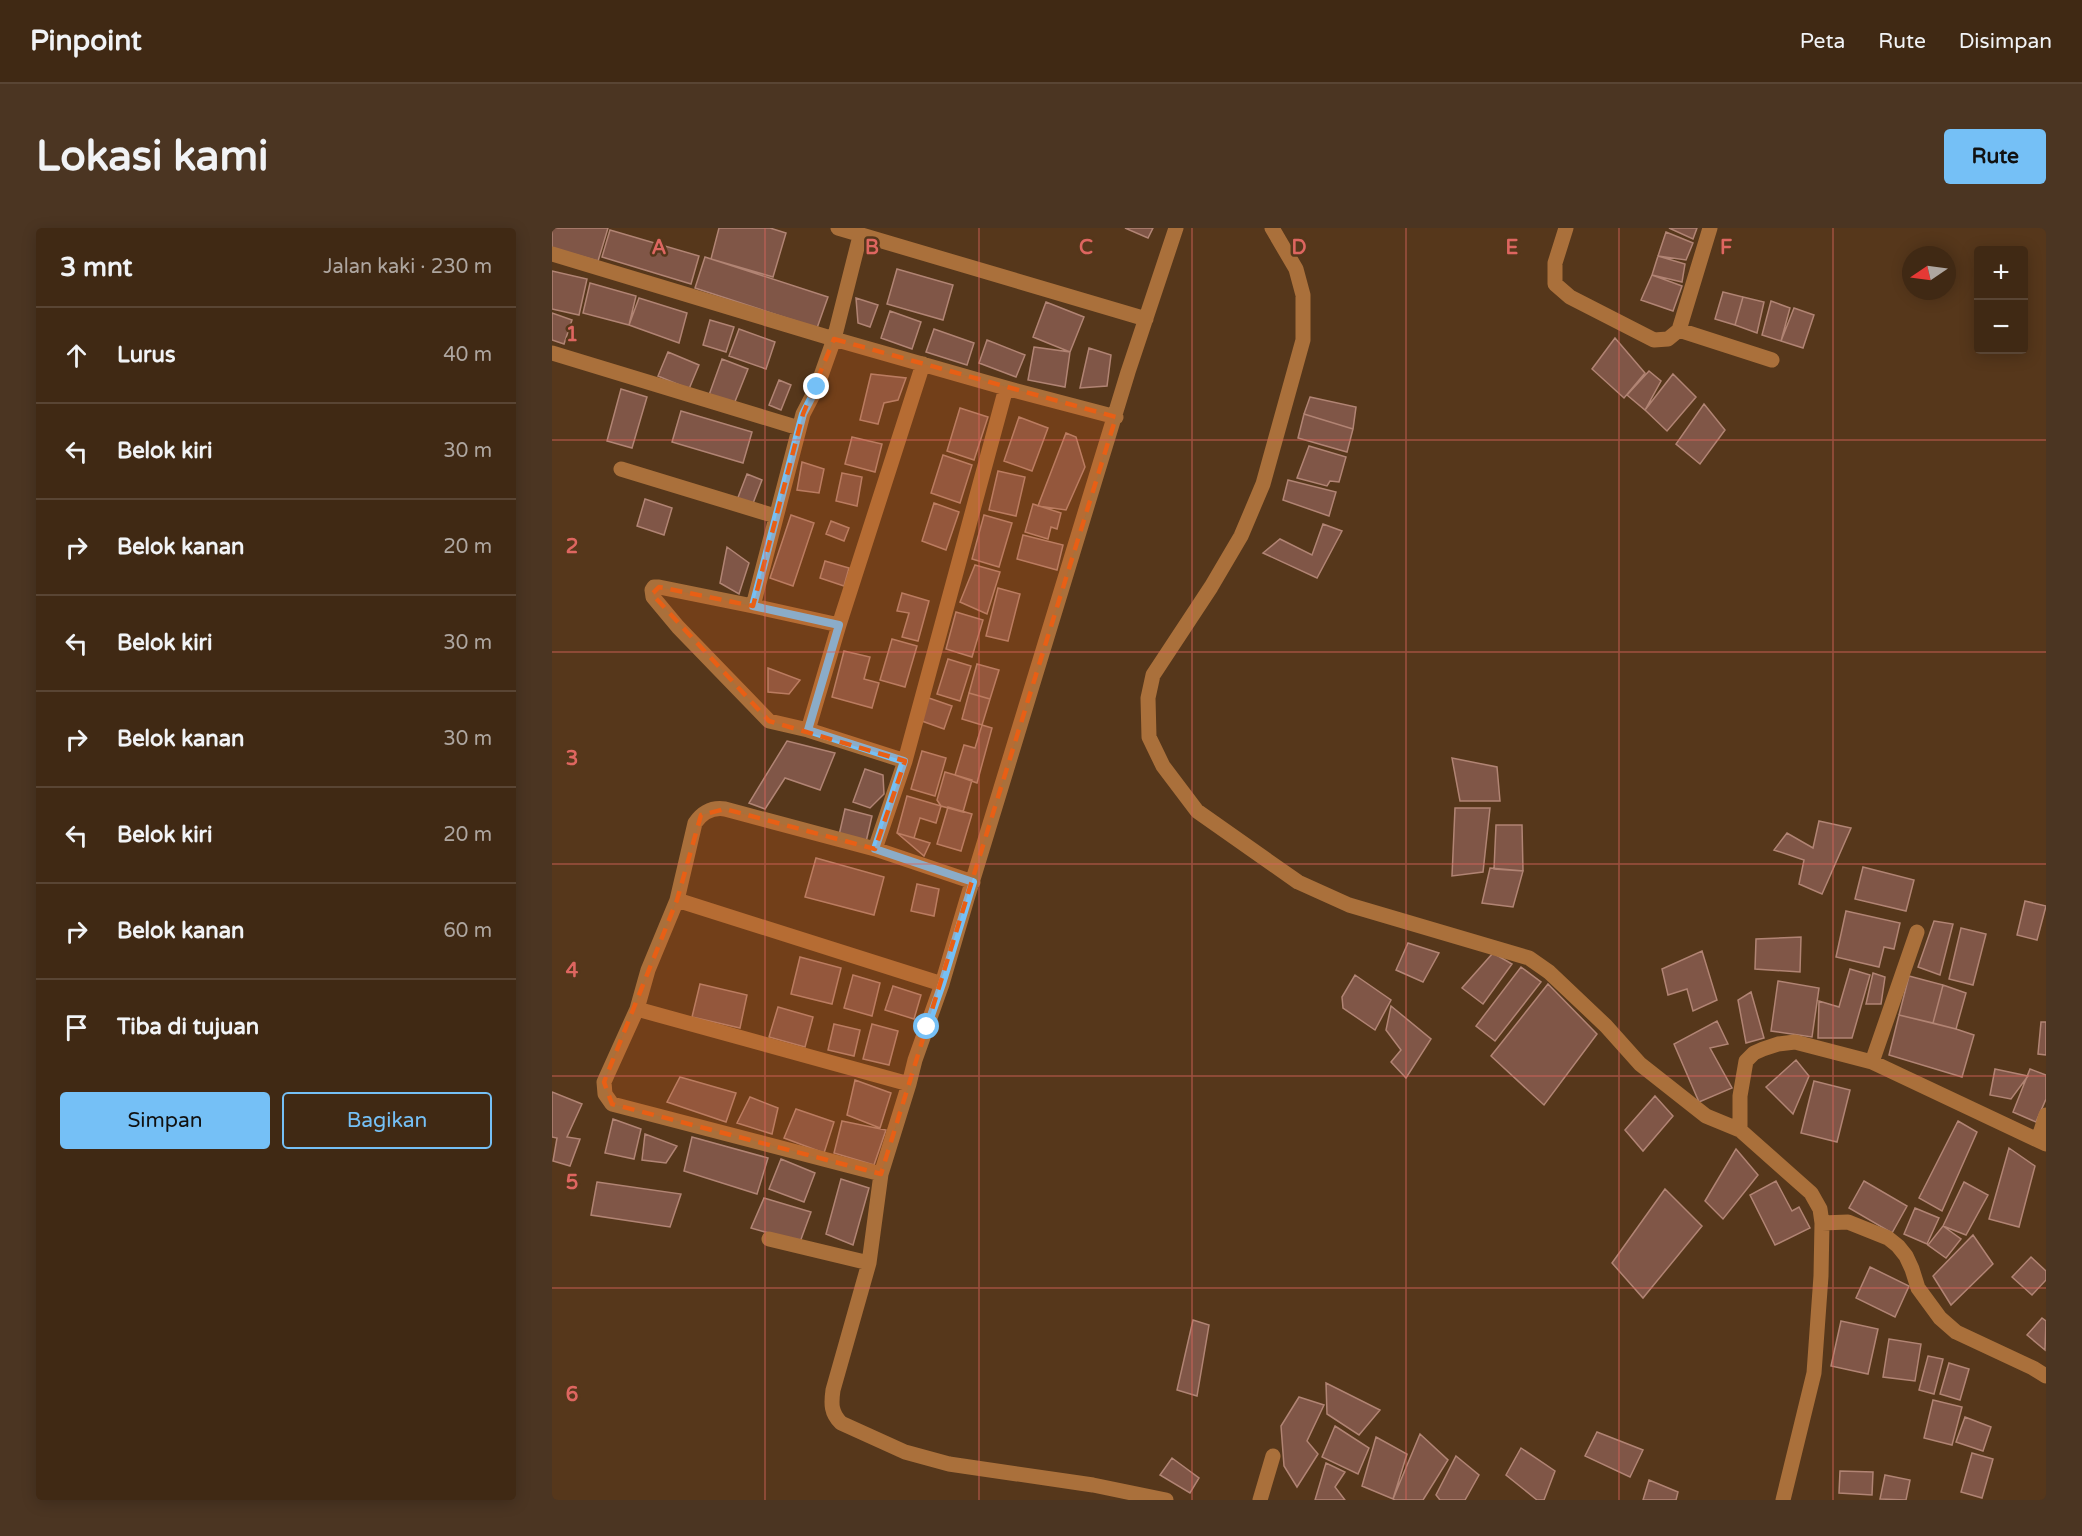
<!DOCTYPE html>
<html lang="id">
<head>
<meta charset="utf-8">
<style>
	body { margin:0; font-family:"Varela Round",sans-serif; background:#4b3522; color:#f1f3f6 }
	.controls { position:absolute; right:18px; top:18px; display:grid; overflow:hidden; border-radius:6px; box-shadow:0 3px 15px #0003 }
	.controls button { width:54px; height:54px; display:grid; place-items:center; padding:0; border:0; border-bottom:2px solid #594534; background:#402914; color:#f1f3f6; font:30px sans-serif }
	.compass { position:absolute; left:1350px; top:18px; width:54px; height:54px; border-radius:50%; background:#402914; box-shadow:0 3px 15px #0003; rotate:257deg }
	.stop { position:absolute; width:18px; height:18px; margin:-14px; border:4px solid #75c0f6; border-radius:50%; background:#fff }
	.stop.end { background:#75c0f6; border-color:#fff; box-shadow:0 2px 6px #0008 }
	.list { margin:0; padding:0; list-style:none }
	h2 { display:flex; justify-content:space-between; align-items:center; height:78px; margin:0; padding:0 24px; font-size:26px }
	h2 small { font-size:20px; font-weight:400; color:#aea6a0 }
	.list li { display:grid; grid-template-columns:39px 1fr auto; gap:18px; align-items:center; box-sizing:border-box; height:96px; padding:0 24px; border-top:2px solid #594534 }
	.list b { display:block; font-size:22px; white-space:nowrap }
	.list em { font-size:20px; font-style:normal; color:#aea6a0 }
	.actions { display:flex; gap:12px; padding:18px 24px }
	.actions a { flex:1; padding:14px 0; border:2px solid #75c0f6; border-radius:6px; text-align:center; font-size:21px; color:#75c0f6 }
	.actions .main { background:#75c0f6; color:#111 }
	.icon { flex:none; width:33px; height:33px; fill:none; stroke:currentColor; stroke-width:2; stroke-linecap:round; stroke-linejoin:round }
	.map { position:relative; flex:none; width:1494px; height:1272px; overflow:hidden; border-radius:6px }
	header { display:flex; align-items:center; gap:36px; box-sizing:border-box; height:84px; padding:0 30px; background:#402914; border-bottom:2px solid #594534 }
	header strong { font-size:28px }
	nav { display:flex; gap:33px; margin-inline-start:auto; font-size:21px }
	.intro { display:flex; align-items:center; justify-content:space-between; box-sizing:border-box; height:144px; padding:0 36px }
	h1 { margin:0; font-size:42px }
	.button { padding:15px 27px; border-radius:6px; background:#75c0f6; color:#111; font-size:21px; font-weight:700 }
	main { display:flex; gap:36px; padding:0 36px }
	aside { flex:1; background:#402914; border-radius:6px; box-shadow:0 3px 15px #0003 }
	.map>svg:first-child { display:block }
	.building { fill:#805647; stroke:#b18474; stroke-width:1.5 }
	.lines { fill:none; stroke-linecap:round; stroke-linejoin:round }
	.minor { stroke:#aa703b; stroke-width:15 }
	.route { stroke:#75c0f6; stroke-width:8 }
	.marked { fill:#e85f15; fill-opacity:0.2; stroke:#e85f15; stroke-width:4.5; stroke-dasharray:12 8; stroke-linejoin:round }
	.grid { fill:none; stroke:#de6660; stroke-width:1.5; stroke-opacity:0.55 }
	.grid-label { font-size:20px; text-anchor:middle; font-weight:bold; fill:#de6660; stroke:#56371b; stroke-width:5; stroke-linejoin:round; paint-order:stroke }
</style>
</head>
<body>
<header>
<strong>Pinpoint</strong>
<nav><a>Peta</a><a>Rute</a><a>Disimpan</a></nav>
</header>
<div class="intro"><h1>Lokasi kami</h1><a class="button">Rute</a></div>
<main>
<aside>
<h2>3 mnt<small>Jalan kaki · 230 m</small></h2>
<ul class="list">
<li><svg class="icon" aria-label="ahead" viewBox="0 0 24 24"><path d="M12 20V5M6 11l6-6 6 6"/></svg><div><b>Lurus</b></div><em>40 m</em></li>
<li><svg class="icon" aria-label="left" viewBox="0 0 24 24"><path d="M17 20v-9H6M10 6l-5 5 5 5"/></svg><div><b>Belok kiri</b></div><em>30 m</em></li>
<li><svg class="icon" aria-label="right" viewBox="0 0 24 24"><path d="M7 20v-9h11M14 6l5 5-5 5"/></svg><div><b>Belok kanan</b></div><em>20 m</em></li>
<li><svg class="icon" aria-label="left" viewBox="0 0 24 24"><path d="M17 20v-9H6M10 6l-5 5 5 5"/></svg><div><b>Belok kiri</b></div><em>30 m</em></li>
<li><svg class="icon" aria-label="right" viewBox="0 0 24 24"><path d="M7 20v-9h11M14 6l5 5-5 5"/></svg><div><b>Belok kanan</b></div><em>30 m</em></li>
<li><svg class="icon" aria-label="left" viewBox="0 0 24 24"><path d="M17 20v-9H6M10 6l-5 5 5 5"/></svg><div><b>Belok kiri</b></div><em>20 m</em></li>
<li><svg class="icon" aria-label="right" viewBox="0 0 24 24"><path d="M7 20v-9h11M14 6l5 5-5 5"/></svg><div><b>Belok kanan</b></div><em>60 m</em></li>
<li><svg class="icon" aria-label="arrive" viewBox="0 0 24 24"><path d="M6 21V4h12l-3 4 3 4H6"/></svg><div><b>Tiba di tujuan</b></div></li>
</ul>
<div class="actions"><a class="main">Simpan</a><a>Bagikan</a></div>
</aside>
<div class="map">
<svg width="1494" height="1272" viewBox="0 0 1494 1272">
	<rect width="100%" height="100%" fill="#56371b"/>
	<path class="building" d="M 0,0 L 56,0 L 46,33 L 0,20 Z
		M 167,0 L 218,0 L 234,5 L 221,49 L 159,31 Z
		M 573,0 L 601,0 L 596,10 Z
		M 1117,0 L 1145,0 L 1141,11 Z
		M 58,2 L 147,28 L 139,56 L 50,29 Z
		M 1114,4 L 1141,15 L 1134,32 L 1106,28 Z
		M 1106,28 L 1133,36 L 1130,54 L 1100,47 Z
		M 153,29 L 276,69 L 265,100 L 143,60 Z
		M 345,41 L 401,57 L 391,92 L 335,76 Z
		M 0,43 L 35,51 L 27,87 L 0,81 Z
		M 1100,47 L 1130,58 L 1121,83 L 1089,72 Z
		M 38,55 L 84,68 L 77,97 L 31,85 Z
		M 1171,64 L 1191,69 L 1183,97 L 1163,91 Z
		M 1191,69 L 1212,74 L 1205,105 L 1183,97 Z
		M 87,70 L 135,85 L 127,115 L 77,97 Z
		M 304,70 L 326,77 L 318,99 L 306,95 Z
		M 1219,73 L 1238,80 L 1229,113 L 1210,107 Z
		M 494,74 L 532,89 L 518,124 L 481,109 Z
		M 1242,80 L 1262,87 L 1251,120 L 1229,113 Z
		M 338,83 L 369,94 L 360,121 L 329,110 Z
		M 0,85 L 20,92 L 12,116 L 0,112 Z
		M 158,92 L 182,99 L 174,124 L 151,117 Z
		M 187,101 L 223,114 L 214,141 L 177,128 Z
		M 382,101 L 422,115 L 415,137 L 374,124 Z
		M 1063,110 L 1093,145 L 1072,170 L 1040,141 Z
		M 435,112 L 473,127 L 464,149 L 427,135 Z
		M 482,119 L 518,124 L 513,159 L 476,152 Z
		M 537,120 L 559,127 L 555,158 L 528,160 Z
		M 116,124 L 147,137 L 137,161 L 106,148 Z
		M 170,131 L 196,141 L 182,176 L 157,167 Z
		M 1097,143 L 1109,153 L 1093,182 L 1075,167 Z
		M 319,146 L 354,150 L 346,172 L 332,175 L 326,196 L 308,192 Z
		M 1121,146 L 1144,169 L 1115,203 L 1093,182 Z
		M 227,152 L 239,157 L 229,182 L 217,177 Z
		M 69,161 L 95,169 L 80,220 L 55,213 Z
		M 758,169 L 804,179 L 801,201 L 752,186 Z
		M 1152,176 L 1173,202 L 1148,236 L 1124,216 Z
		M 408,180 L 436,189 L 422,232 L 395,223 Z
		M 129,183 L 200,204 L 191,235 L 120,214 Z
		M 752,186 L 801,201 L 795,224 L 746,210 Z
		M 467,189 L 496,200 L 480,243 L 452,233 Z
		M 514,205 L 524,209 L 533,239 L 514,282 L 486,278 Z
		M 300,209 L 330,216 L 323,244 L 293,236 Z
		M 757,218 L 794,229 L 787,254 L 778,253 L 775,258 L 745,250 Z
		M 391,227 L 420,237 L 408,275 L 379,265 Z
		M 250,234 L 272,241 L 267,265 L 245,262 Z
		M 446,243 L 473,249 L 464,288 L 437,282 Z
		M 290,245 L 310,249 L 305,278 L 284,273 Z
		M 195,246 L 210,252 L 200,278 L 185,272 Z
		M 736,252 L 784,264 L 777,288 L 731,272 Z
		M 93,271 L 120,280 L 112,307 L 85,298 Z
		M 382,275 L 407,284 L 394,322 L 370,313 Z
		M 481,276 L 509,285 L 505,301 L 499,299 L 496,311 L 473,304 Z
		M 239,287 L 262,295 L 241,358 L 218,350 Z
		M 432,287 L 460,295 L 447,339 L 420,331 Z
		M 279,293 L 297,300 L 292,313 L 274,306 Z
		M 771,296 L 790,303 L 765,350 L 711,325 L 728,311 L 760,327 Z
		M 471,307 L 511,317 L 505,342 L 465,331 Z
		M 175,319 L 197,335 L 187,366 L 168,355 Z
		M 273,333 L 297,340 L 292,358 L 268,350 Z
		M 423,337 L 448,344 L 435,386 L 408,374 Z
		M 446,360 L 468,366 L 456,413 L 434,408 Z
		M 350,365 L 377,373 L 366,413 L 350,409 L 357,385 L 345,383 Z
		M 404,384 L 431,392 L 420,429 L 394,421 Z
		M 340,411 L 365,418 L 353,459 L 328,452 Z
		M 292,423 L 318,429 L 312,451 L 327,455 L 320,480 L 280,469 Z
		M 396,431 L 419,438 L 408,473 L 385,466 Z
		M 425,436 L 447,442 L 438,471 L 417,465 Z
		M 216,440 L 248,452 L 237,466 L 216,464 Z
		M 417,465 L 438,471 L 430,497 L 410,491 Z
		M 374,469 L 400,478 L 392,501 L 367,492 Z
		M 430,497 L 440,500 L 425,555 L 403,547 L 412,517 L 423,520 Z
		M 235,513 L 283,525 L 268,562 L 233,550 L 213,581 L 197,575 Z
		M 370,523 L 394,530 L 383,568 L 359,561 Z
		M 900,530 L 945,539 L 948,573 L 908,573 Z
		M 313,541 L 331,547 L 332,566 L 318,580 L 301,574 Z
		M 393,544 L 420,552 L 411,584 L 389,578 L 385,572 Z
		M 355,568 L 389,578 L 384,595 L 368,590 L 362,610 L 345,605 Z
		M 396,579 L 420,586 L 409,623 L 385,616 Z
		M 903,580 L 938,580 L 931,644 L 900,648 Z
		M 293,581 L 320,588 L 314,614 L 287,607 Z
		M 1267,593 L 1299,600 L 1270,666 L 1247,656 L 1252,632 L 1222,622 L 1235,605 L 1261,620 Z
		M 944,597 L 970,597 L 971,643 L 942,641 Z
		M 345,605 L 362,610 L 378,615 L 372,628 Z
		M 264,630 L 332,649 L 322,687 L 253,669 Z
		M 1311,639 L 1362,652 L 1354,683 L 1303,671 Z
		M 938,640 L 971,643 L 961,679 L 930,675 Z
		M 365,656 L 387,661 L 382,688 L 359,683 Z
		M 1473,673 L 1494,678 L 1485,712 L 1465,707 Z
		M 1294,683 L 1348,695 L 1342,721 L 1332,719 L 1327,739 L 1284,729 Z
		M 1382,693 L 1401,696 L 1388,747 L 1366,739 Z
		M 1409,700 L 1434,706 L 1421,757 L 1397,751 Z
		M 1249,709 L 1248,744 L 1203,741 L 1204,711 Z
		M 856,715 L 887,725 L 871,754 L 844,742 Z
		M 1150,723 L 1165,772 L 1141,783 L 1135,761 L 1116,767 L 1110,741 Z
		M 941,725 L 960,736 L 931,776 L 910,760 Z
		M 248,729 L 289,740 L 280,776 L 239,766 Z
		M 969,739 L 989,754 L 943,813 L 924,798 Z
		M 1298,741 L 1318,747 L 1300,810 L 1266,810 L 1267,773 L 1287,779 Z
		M 1321,745 L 1333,749 L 1329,776 L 1314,776 Z
		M 301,747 L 328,755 L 320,788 L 292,780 Z
		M 803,747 L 839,772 L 823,802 L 791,780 L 790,769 Z
		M 1357,748 L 1391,757 L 1381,795 L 1347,787 Z
		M 1226,753 L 1267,760 L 1260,809 L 1219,803 Z
		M 148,756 L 195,767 L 188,800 L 140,789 Z
		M 996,756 L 1045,806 L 992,877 L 939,828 Z
		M 1391,757 L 1414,765 L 1404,801 L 1381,795 Z
		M 341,758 L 369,767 L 362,791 L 333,782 Z
		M 1199,764 L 1212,810 L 1194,815 L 1186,772 Z
		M 839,778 L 879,811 L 854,850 L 839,834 L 849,822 L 834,802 Z
		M 226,779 L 261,789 L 253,819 L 217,809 Z
		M 1347,787 L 1404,801 L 1422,807 L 1410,849 L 1337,827 Z
		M 1165,793 L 1176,816 L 1158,820 L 1180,860 L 1147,874 L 1122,816 Z
		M 1489,794 L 1494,794 L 1494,827 L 1486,826 Z
		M 282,796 L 308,802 L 302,828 L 276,822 Z
		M 320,796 L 346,803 L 337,837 L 311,831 Z
		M 1244,832 L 1257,848 L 1241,886 L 1214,859 Z
		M 1443,841 L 1476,848 L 1459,871 L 1438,867 Z
		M 1478,841 L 1494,847 L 1494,871 L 1484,894 L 1461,884 Z
		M 128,849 L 184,865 L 174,894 L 115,874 Z
		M 303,852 L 339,865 L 328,900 L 295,887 Z
		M 1262,853 L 1298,862 L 1285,914 L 1249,905 Z
		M 0,864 L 30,876 L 15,909 L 28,911 L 18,938 L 1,933 L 5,910 L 0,909 Z
		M 1103,868 L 1121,888 L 1091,923 L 1073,902 Z
		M 198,869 L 226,880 L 220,906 L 185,895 Z
		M 244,881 L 282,894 L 272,925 L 232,910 Z
		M 61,891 L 89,901 L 82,931 L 53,925 Z
		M 290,893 L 334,902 L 322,937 L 282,925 Z
		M 1406,893 L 1425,904 L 1390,983 L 1367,970 Z
		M 93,906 L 125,918 L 114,935 L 90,932 Z
		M 140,909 L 216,930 L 205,966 L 132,943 Z
		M 1457,920 L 1483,938 L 1467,999 L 1437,991 Z
		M 1184,921 L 1206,947 L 1171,991 L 1153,973 Z
		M 229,931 L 263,945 L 252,974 L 217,961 Z
		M 289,951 L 317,960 L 301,1017 L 274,1006 Z
		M 1224,953 L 1240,983 L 1247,979 L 1258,1000 L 1223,1017 L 1198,967 Z
		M 1312,953 L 1355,978 L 1340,1005 L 1297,980 Z
		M 45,954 L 129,966 L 118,999 L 39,987 Z
		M 1412,954 L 1436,967 L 1414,1007 L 1391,998 Z
		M 1113,961 L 1150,998 L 1091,1070 L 1060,1035 Z
		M 212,970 L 259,984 L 248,1014 L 199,1000 Z
		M 1363,980 L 1387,990 L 1375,1016 L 1352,1006 Z
		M 1391,998 L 1409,1011 L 1394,1030 L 1376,1017 Z
		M 1421,1007 L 1441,1036 L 1399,1077 L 1381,1048 Z
		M 1479,1029 L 1494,1043 L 1494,1052 L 1480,1067 L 1460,1049 Z
		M 1318,1039 L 1357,1058 L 1343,1089 L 1304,1070 Z
		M 1490,1090 L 1494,1093 L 1493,1122 L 1475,1107 Z
		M 641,1092 L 657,1097 L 645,1168 L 625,1162 Z
		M 1289,1093 L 1326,1101 L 1316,1146 L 1279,1138 Z
		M 1337,1111 L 1369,1116 L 1363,1153 L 1331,1149 Z
		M 1376,1128 L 1391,1131 L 1382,1166 L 1367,1162 Z
		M 1397,1135 L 1417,1141 L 1408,1172 L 1388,1166 Z
		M 774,1155 L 828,1182 L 807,1207 L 775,1186 Z
		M 747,1169 L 772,1177 L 755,1213 L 766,1226 L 745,1259 L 732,1238 L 729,1198 Z
		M 1381,1172 L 1410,1179 L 1400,1217 L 1372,1210 Z
		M 1413,1189 L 1439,1199 L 1431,1223 L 1404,1214 Z
		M 783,1198 L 817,1220 L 806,1246 L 770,1229 Z
		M 1045,1204 L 1091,1222 L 1078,1249 L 1033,1228 Z
		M 868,1206 L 896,1232 L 871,1272 L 843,1272 L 841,1271 Z
		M 824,1209 L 855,1226 L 841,1271 L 810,1258 Z
		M 969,1220 L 1003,1243 L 992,1272 L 985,1272 L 954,1247 Z
		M 1420,1225 L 1441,1231 L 1430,1270 L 1409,1264 Z
		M 904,1228 L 927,1247 L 913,1272 L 888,1272 L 884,1267 Z
		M 620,1230 L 647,1250 L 638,1265 L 608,1247 Z
		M 774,1235 L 793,1244 L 783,1259 L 793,1272 L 763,1272 Z
		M 1288,1243 L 1321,1244 L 1320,1267 L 1287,1265 Z
		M 1333,1247 L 1358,1252 L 1354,1272 L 1328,1271 Z
		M 1097,1252 L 1126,1264 L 1124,1272 L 1091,1272 Z"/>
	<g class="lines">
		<path class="minor" d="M 286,0 L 594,91
			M 720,0 L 744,41 L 751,67 L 751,112 L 711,256 L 689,308 L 659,359 L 601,447 L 596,470 L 597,509 L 611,538 L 645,583 L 746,654 L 797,677 L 977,730 L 997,744 L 1054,798 L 1088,836 L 1154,888 L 1188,902 L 1259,965 L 1268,981 L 1270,995 L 1269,1048 L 1262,1145 L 1231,1272
			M 1014,0 L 1003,35 L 1003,56 L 1018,69 L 1102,112 L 1116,111 L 1127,102 L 1158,0
			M 0,26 L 282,111 L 308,8
			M 1127,102 L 1220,132
			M 0,125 L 247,200
			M 69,241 L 223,288
			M 201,378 L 107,359 L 102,359 L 100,362 L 101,369 L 126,399 L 217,493 L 256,502
			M 287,397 L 371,136
			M 353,533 L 256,502 L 287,397 L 201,378 L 251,186 L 265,159 L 282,111 L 454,160 L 564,189
			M 323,621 L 353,533 L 454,160
			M 125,672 L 390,756
			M 85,781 L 357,856 L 363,832 L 390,756 L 415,671 L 576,144 L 624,0
			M 1320,834 L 1365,704
			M 357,856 L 329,946 L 317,1035 L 281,1162 C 279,1176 279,1185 289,1195 L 353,1224 L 397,1236 L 541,1257 L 614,1272
			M 1188,902 L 1188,868 L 1194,833 L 1202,825 L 1211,821 L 1226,816 L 1243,814 L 1320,834 L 1494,916
			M 1486,912 L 1494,887
			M 329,946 L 60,876 L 53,866 L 52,854 L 85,781 L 96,742 L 125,672 L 143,595 C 150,585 160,579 173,581 L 323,621 L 421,654
			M 1270,995 L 1296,994 L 1336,1010 L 1346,1018 L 1354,1028 L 1360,1041 L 1366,1060 L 1388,1090 L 1404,1104 L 1481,1140 L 1494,1148
			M 217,1011 L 317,1035
			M 708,1272 L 721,1228"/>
	</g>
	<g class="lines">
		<path class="route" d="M 265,159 L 251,186 L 201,378 L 287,397 L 256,502 L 352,533 L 323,621 L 421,654 L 390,756 L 375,799"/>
	</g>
	<path class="marked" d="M 282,111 L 564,189 L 329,946 L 60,876 L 52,854 L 125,672 L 149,587 L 173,581 L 323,621 L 353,533 L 217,493 L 100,366 L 107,359 L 201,378 L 251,186 Z"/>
	<path class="grid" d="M 213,0 L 213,1272M 427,0 L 427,1272M 640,0 L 640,1272M 854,0 L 854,1272M 1067,0 L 1067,1272M 1281,0 L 1281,1272M 0,212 L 1494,212M 0,424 L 1494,424M 0,636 L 1494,636M 0,848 L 1494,848M 0,1060 L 1494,1060"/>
	<g class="grid-label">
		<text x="107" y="26">A</text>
		<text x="320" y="26">B</text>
		<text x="534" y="26">C</text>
		<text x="747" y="26">D</text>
		<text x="960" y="26">E</text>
		<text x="1174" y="26">F</text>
		<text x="20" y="113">1</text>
		<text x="20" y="325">2</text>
		<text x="20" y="537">3</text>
		<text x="20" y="749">4</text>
		<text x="20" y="961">5</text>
		<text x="20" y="1173">6</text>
	</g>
</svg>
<div class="controls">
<button>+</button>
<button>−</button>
</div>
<svg class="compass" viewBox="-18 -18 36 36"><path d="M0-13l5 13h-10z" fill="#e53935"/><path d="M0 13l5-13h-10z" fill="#aea6a0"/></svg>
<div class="stop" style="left:375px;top:799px"></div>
<div class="stop end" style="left:265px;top:159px"></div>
</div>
</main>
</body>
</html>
